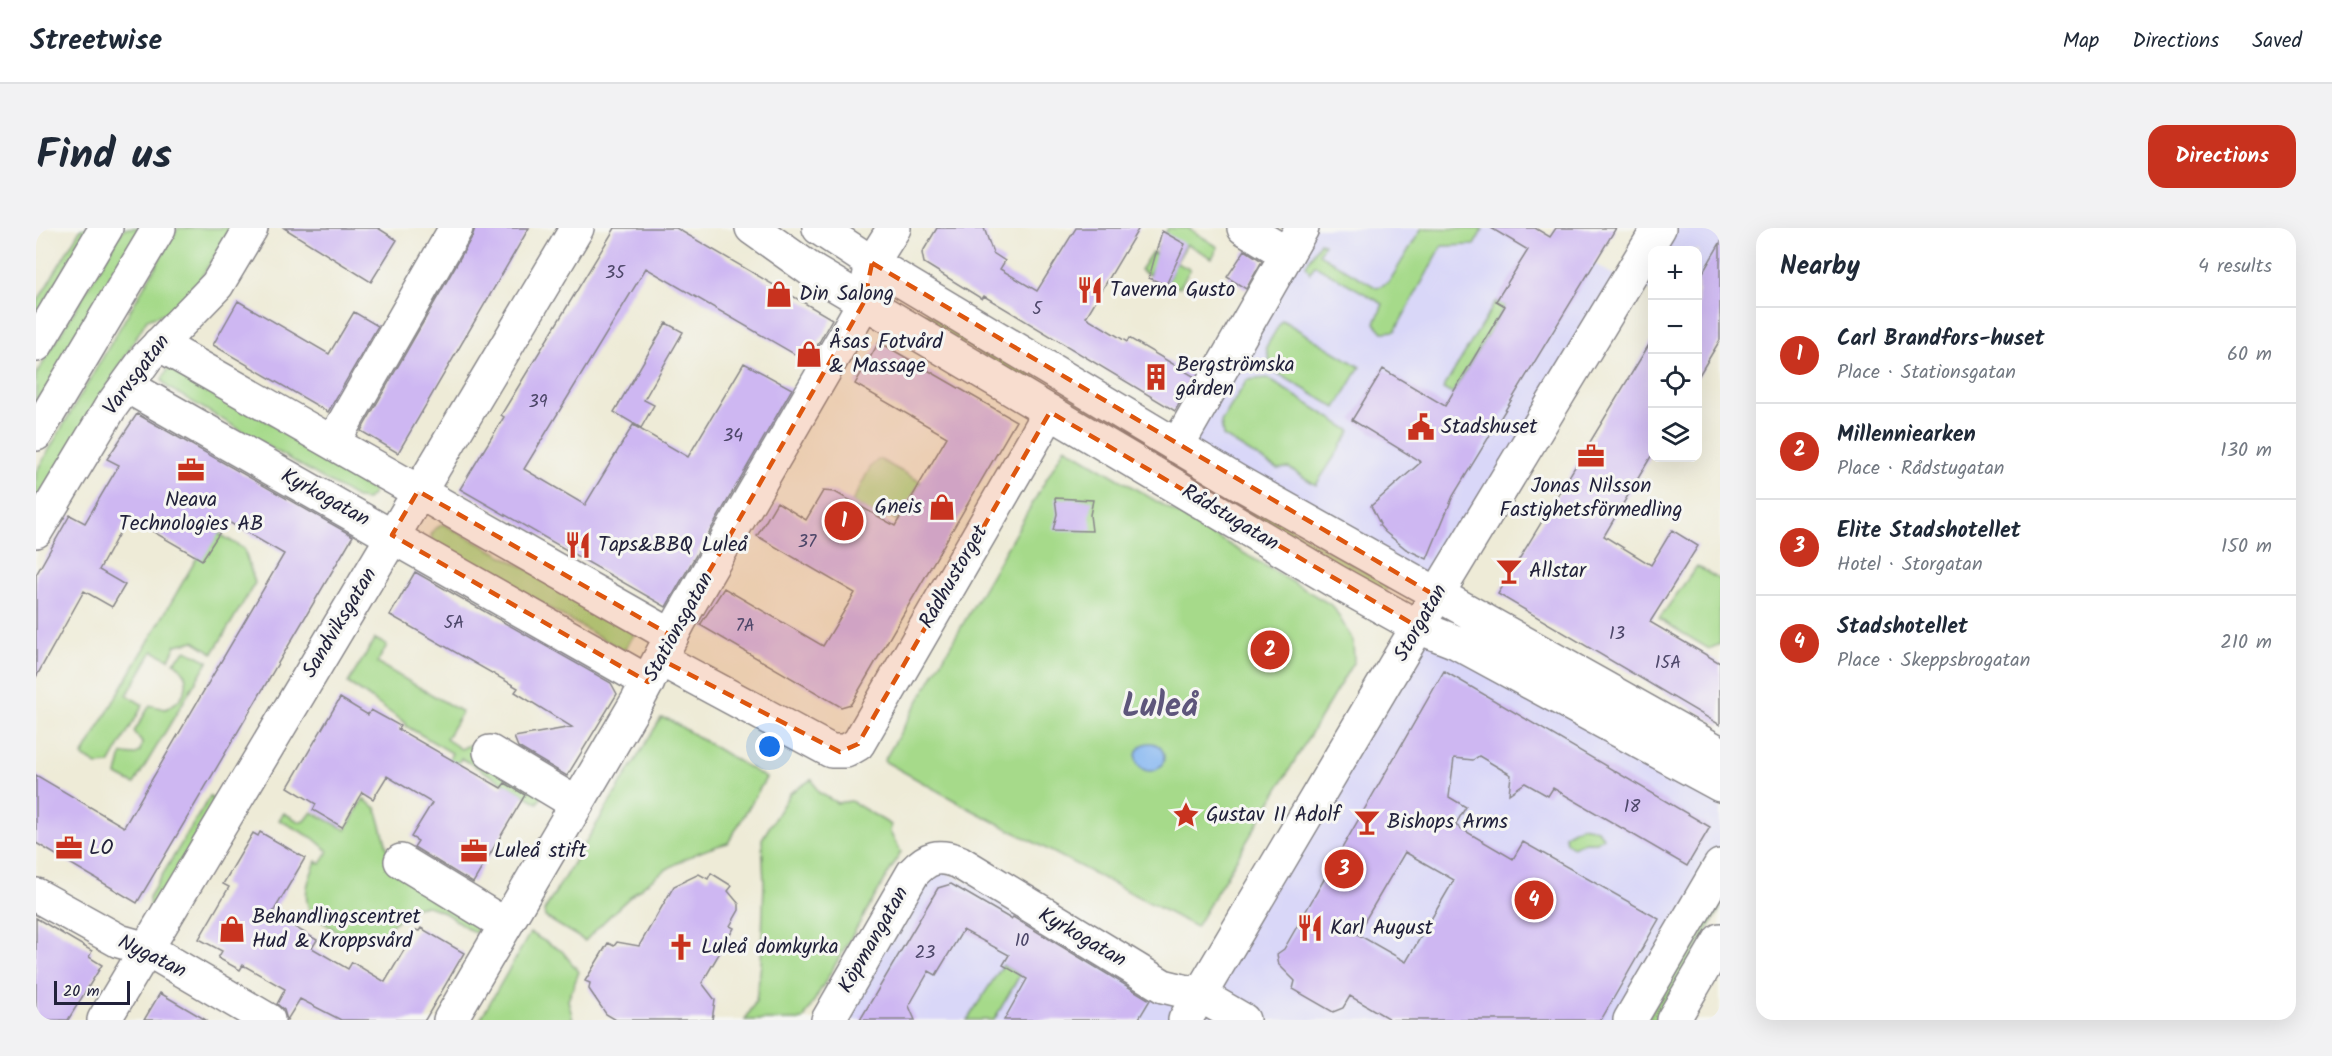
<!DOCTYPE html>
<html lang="en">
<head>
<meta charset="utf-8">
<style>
	body { margin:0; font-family:Kalam,sans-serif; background:#f2f2f3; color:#1f2937 }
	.controls { position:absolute; right:18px; top:18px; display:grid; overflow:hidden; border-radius:12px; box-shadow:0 6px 24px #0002 }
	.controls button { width:54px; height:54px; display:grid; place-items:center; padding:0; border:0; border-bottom:2px solid #e0e1e3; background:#fff; color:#1f2937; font:30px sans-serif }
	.scale { position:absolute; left:18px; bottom:15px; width:76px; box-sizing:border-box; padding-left:6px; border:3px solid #22223b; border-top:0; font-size:16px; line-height:21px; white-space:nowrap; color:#22223b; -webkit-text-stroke:4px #f6f6f2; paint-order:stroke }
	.you { position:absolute; left:734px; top:519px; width:21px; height:21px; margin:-15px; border:4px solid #fff; border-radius:50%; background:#1a73e8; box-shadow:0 0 0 9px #1a73e833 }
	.badge { display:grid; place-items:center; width:39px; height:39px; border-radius:50%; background:#c8321e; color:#fff; font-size:20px; font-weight:700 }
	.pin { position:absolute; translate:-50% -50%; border:3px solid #fff; box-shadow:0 2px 6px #0006 }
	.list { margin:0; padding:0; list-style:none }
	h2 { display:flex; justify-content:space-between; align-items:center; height:78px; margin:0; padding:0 24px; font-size:26px }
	h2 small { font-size:20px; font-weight:400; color:#747a83 }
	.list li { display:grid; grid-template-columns:39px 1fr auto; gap:18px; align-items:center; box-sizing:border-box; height:96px; padding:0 24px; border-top:2px solid #e0e1e3 }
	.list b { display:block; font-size:22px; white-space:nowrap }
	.list p { margin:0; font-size:20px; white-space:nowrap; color:#747a83 }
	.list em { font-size:20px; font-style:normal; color:#747a83 }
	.icon { flex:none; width:33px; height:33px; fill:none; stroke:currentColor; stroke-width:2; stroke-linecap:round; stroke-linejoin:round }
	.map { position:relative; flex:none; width:1684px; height:792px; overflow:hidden; border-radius:18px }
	header { display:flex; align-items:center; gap:36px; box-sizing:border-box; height:84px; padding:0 30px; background:#fff; border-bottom:2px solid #e0e1e3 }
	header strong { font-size:28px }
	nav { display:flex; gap:33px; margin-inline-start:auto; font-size:21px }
	.intro { display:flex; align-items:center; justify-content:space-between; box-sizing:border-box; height:144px; padding:0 36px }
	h1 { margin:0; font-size:42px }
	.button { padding:15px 27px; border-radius:18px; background:#c8321e; color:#fff; font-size:21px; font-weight:700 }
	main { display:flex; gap:36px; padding:0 36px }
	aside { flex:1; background:#fff; border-radius:18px; box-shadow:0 6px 24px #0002 }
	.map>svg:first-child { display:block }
	.built { fill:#d9d7f8 }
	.green { fill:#a6da8a; stroke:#647e62; stroke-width:1.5 }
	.water { fill:#84b6f1; stroke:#536c96; stroke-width:1.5 }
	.building { fill:#ceb7f2; fill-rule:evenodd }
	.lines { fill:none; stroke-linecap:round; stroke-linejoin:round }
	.minor-casing { stroke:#888689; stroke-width:36 }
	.major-casing { stroke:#888689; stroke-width:36 }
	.minor { stroke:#fff; stroke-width:33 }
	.major { stroke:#fff; stroke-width:33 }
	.marked { fill:#de560e; fill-opacity:0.2; stroke:#de560e; stroke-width:4.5; stroke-dasharray:12 8; stroke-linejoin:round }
	.labels { text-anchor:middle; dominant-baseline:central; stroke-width:6; stroke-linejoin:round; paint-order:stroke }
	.number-label { font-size:18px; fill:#4d4769 }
	.poi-label { font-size:21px; fill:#22223b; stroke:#f6f6f2; text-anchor:start }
	.street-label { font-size:21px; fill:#22223b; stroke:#f6f6f2 }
	.town-label { font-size:33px; font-weight:bold; fill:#5e567b; stroke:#f6f6f2 }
</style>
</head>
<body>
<header>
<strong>Streetwise</strong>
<nav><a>Map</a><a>Directions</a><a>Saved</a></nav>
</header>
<div class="intro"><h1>Find us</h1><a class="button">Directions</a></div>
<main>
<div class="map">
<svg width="1684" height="792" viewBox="0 0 1684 792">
	<rect width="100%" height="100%" fill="#f6f6f2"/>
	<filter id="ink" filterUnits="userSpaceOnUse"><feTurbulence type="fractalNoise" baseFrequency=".0167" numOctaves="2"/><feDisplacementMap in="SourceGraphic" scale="12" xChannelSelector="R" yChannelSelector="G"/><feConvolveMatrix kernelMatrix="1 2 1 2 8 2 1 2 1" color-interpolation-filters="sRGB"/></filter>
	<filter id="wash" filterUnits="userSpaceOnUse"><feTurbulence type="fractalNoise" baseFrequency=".008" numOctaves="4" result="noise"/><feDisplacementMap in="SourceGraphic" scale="24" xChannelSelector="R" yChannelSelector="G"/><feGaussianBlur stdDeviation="1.35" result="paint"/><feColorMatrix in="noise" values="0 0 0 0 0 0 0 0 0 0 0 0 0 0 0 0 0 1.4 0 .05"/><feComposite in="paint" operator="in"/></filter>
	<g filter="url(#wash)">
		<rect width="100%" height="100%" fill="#eeebd7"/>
		<path class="built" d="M 1266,0 L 1498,0 L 1591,55 L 1400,366 L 1141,217 Z
			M 1623,0 L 1684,0 L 1684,104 L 1662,91 L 1662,22 L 1616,22 L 1616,64 L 1593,50 Z
			M 1382,400 L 1675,563 L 1684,575 L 1684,629 L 1591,792 L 792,792 L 888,634 L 1163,766 Z"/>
		<path class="green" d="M 45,0 L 52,0 L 0,89 L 0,76 Z
			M 88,0 L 109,0 L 0,183 L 0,147 Z
			M 142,0 L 196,0 L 156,64 L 135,83 L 111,91 L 0,281 L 0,244 Z
			M 1132,0 L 1152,0 L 1182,19 L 1176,30 L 1151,16 L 1141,33 L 1120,22 Z
			M 1386,0 L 1447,1 L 1438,17 L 1406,18 L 1359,103 L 1347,104 L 1339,95 L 1347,76 L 1279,37 L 1274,45 L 1270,37 L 1284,14 L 1288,16 L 1283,26 L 1341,60 L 1353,54 Z
			M 1116,24 L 1154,41 L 1144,59 L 1131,56 L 1138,38 L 1121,31 L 1113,47 L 1104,42 Z
			M 1460,73 L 1469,78 L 1416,166 L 1407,161 Z
			M 891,85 L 1353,358 L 1347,366 L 890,93 L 888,86 Z
			M 1246,92 L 1324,139 L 1300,180 L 1236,142 L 1230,119 Z
			M 133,138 L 336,252 L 337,266 L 331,272 L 322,271 L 131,159 L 126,152 Z
			M 1231,150 L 1315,203 L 1280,257 L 1253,240 L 1241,241 L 1187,208 L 1185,194 L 1211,152 Z
			M 1029,219 L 1297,378 L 1317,413 L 1318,433 L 1160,699 L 934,581 L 848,533 Z
			M 843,231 L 885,254 L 862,293 L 853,288 L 846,291 L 816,274 L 835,238 Z
			M 407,296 L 602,400 L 588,423 L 397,314 L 395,307 L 399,301 Z
			M 177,302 L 208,321 L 219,355 L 177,425 L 158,413 L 140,417 L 133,431 L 117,423 L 91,467 L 107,477 L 73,536 L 61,537 L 46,528 Z
			M 1661,338 L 1684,352 L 1684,416 L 1673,421 L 1623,391 Z
			M 339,411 L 351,417 L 341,435 L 426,484 L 410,511 L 425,521 L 433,517 L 509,563 L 502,575 L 425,530 L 413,551 L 405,546 L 416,525 L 370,498 L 370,495 C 349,482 333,468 312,455 Z
			M 150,422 L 172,433 L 98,556 L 81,547 L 86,526 L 99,527 L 104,523 L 106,515 L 98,504 L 114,477 L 129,481 C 151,471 159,450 138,434 Z
			M 625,490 L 632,491 L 730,550 L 692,615 C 631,630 591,669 549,713 L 509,689 L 508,683 Z
			M 776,551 L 782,564 L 801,575 L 815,573 L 855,597 L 854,604 L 865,624 L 767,792 L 709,792 L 720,773 L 725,736 L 728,656 L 726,611 L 754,565 Z
			M 174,568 L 180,575 L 114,692 L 113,669 Z
			M 327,571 L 340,580 L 355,633 L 448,692 L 439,705 C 425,697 403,677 386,678 C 361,680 359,702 342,708 C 337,710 325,712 320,711 C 308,709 275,689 272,678 C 267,662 275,647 280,633 L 285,636 L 292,623 L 277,610 L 243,592 L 248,585 L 264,594 L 269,593 L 276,584 L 310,602 Z
			M 1545,598 L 1561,601 L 1567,609 L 1561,614 L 1548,614 L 1536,619 L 1530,614 L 1529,607 Z
			M 1684,667 L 1684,681 L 1620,792 L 1611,792 Z
			M 494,705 L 526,723 L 543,744 L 532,772 L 537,792 L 444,792 Z
			M 967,737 L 984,747 L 958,792 L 931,792 Z"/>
		<path class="water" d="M1100 529a14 14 0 1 1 28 0a14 14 0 1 1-28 0Z"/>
		<g id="blocks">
			<path class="building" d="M 248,0 L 342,0 L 361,12 L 335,54 Z
				M 439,0 L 493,0 L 362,225 L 325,203 L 436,9 Z
				M 579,0 L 640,0 L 796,91 L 772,134 L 610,40 L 488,241 L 549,277 L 597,197 L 652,229 L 708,135 L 756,161 L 630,379 L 424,261 L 468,189 L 465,187 Z
				M 901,0 L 948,0 L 957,25 L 969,33 L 964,41 L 1001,63 L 1040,0 L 1103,0 L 1050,89 L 1091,114 L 1093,110 L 1159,149 L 1139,183 L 948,68 L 946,71 L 888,35 L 886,25 Z
				M 1455,0 L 1499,0 L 1514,9 L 1520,0 L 1580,0 L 1417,268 L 1391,331 L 1370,321 L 1349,304 L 1343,297 L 1344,296 L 1335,278 L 1385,234 L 1316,192 L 1347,141 L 1409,178 L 1469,78 L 1460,73 L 1492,22 Z
				M 1126,3 L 1149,16 L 1130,57 L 1113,50 Z
				M 1684,15 L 1684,112 L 1662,149 L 1662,53 Z
				M 1209,22 L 1226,33 L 1210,61 L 1191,49 Z
				M 202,73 L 293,126 L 318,84 L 342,98 L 292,184 L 177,117 Z
				M 630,95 L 647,104 L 608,172 L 618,177 L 605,200 L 578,184 Z
				M 1617,110 L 1617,225 L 1568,308 L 1615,337 L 1636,302 L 1662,318 L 1614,394 L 1684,435 L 1684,497 L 1462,366 Z
				M 843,114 L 980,193 L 815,476 L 805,479 L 664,397 L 688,360 L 787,418 L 819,365 L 721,308 L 741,274 L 770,292 L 787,263 L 799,264 L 859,298 L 911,209 L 819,156 Z
				M 101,186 L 317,308 L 101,675 L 0,615 L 0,547 L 88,599 L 248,326 L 191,293 L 166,332 L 92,289 L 63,342 L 89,357 L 76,379 L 48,363 L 0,449 L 0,347 L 34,287 L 49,295 L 83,237 L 71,231 Z
				M 1019,270 L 1057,272 L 1054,287 L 1056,303 L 1017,302 L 1021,286 Z
				M 379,344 L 575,455 L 581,466 L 531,548 L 482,519 L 478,509 L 536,499 L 479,464 L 482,460 L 354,387 Z
				M 1408,443 L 1674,599 L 1651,638 L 1517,560 L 1512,568 L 1489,555 L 1473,566 L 1475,547 L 1443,528 L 1437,532 L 1418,530 L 1413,569 L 1430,579 L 1419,597 L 1477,631 L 1487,614 L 1623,691 L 1565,792 L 1355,792 L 1314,768 L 1307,780 L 1297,784 L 1257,761 L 1259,753 L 1243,737 L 1241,726 L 1248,721 ZM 1369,624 L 1418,652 L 1370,734 L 1321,706 Z
				M 304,470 L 332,487 L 335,482 L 364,498 L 362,501 L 465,560 L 469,555 L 489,567 L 437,655 L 378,619 L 382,613 L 375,609 L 396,575 L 351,548 L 337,571 L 326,564 L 306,599 L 277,582 L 280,576 L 252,559 Z
				M 224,604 L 269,630 L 236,686 L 281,712 L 276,720 L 312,741 L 316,734 L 349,754 L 380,702 L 383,703 L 385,700 L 428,725 L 389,792 L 305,792 L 264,771 L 251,792 L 248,782 L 241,776 L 249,761 L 207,737 L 204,742 L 182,730 L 186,723 L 163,711 L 193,659 L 187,656 L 217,605 L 222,608 Z
				M 675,645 L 696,658 L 692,663 L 703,676 L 703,682 L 694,698 L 698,700 L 666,755 L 679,772 L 676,792 L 580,792 L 570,786 L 553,761 L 554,755 L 549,753 L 572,715 L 578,718 L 581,714 L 603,718 L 638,658 L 663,646 L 672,651 Z
				M 915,656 L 975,691 L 977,689 L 1114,772 L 1102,792 L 968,792 L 991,751 L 967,737 L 973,727 L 927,702 L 900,747 L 893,743 L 873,778 L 879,792 L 824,792 L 902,660 Z
				M 0,690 L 56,723 L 53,729 L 66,737 L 32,792 L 0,792 Z
				M 124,765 L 170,792 L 108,792 Z"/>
		</g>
	</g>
	<g filter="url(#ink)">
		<use href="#blocks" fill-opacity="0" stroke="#888689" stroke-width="1.5"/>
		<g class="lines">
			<defs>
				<path id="minor" d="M 1208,0 L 1251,26
					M 123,116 L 636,408
					M 91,158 L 612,454
					M 297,214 L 420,0
					M 1141,218 L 1266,0
					M 0,303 L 74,180 L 111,129 L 181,57 L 215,0
					M 624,431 L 795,523 L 810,523 L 822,516 L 1014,184
					M 454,524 L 541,576
					M 365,633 L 470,697
					M 0,667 L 83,713 L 111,721 L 232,792
					M 68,792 L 541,0
					M 414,792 L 602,472 L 643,394 L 818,92 L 828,74 L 836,35 L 858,0
					M 792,792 L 877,645 C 892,629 902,626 923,634 L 1127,758 L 1164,767 L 1207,792
					M 1149,792 L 1400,368 L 1623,0"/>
				<path id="major" d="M 716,0 L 778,44 L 1299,353 L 1382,399 L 1420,414 L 1684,557
					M 783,0 L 836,35 L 1200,253 L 1684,525
					M 0,117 L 70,0
					M 0,206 L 123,0
					M 1594,792 L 1684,638
					M 1637,792 L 1684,712"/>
			</defs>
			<use href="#minor" class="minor-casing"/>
			<use href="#major" class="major-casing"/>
			<use href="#minor" class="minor"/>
			<use href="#major" class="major"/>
		</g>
	</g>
	<path class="marked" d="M 836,35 L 1400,368 L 1382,399 L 1014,184 L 822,516 L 804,524 L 624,431 L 612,454 L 356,307 L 382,263 L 636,408 L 818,92 L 828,74 Z"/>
	<defs>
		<symbol id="restaurant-bare" viewBox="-9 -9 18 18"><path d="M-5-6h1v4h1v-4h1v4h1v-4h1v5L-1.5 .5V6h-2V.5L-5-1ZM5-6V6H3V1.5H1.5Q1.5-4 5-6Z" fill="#c8321e" stroke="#f6f6f2" stroke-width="2.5" paint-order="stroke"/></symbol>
		<symbol id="shop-bare" viewBox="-9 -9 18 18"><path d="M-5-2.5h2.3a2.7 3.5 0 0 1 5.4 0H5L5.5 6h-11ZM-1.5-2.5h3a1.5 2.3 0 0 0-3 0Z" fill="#c8321e" stroke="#f6f6f2" stroke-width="2.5" paint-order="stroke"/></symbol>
		<symbol id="building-bare" viewBox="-9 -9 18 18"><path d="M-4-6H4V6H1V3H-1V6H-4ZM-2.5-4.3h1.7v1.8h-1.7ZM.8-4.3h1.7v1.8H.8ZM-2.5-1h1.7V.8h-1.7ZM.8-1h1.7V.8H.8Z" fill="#c8321e" stroke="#f6f6f2" stroke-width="2.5" paint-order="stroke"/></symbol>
		<symbol id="civic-bare" viewBox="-9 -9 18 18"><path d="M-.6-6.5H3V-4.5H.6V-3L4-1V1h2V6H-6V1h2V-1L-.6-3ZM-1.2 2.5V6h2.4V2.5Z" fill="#c8321e" stroke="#f6f6f2" stroke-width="2.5" paint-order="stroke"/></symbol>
		<symbol id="office-bare" viewBox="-9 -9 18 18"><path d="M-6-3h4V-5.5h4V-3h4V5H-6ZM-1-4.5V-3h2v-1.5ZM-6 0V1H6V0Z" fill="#c8321e" stroke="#f6f6f2" stroke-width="2.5" paint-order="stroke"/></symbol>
		<symbol id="bar-bare" viewBox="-9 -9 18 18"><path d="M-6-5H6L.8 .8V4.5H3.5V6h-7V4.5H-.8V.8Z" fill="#c8321e" stroke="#f6f6f2" stroke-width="2.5" paint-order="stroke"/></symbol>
		<symbol id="sight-bare" viewBox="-9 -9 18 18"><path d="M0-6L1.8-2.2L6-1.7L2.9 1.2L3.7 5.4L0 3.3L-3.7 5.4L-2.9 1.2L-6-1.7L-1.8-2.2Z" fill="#c8321e" stroke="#f6f6f2" stroke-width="2.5" paint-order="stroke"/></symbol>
		<symbol id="church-bare" viewBox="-9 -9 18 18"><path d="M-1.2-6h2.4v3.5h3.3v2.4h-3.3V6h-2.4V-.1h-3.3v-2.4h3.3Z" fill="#c8321e" stroke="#f6f6f2" stroke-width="2.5" paint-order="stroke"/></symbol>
	</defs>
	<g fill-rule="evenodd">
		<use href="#restaurant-bare" x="1035" y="43" width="38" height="38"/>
		<use href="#shop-bare" x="724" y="47" width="38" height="38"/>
		<use href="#shop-bare" x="754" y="107" width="38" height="38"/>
		<use href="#building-bare" x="1101" y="130" width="38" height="38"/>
		<use href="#civic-bare" x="1366" y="180" width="38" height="38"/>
		<use href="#office-bare" x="1536" y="209" width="38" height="38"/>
		<use href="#office-bare" x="136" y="223" width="38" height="38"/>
		<use href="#shop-bare" x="887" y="260" width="38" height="38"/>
		<use href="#restaurant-bare" x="523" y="298" width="38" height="38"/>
		<use href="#bar-bare" x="1454" y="324" width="38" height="38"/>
		<use href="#sight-bare" x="1131" y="568" width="38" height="38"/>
		<use href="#bar-bare" x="1312" y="575" width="38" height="38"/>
		<use href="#office-bare" x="14" y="601" width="38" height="38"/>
		<use href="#office-bare" x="419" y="604" width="38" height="38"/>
		<use href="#restaurant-bare" x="1255" y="681" width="38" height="38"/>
		<use href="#shop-bare" x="177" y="682" width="38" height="38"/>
		<use href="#church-bare" x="626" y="700" width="38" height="38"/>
	</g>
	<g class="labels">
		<g class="number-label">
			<text x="579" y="45">35</text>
			<text x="1001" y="81">5</text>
			<text x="502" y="174">39</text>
			<text x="697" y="208">34</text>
			<text x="771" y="314">37</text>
			<text x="418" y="395">5A</text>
			<text x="709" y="398">7A</text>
			<text x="1581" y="406">13</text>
			<text x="1632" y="435">15A</text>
			<text x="1596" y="579">18</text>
			<text x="986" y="713">10</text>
			<text x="889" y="725">23</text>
		</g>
		<g class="poi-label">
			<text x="1074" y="62">Taverna Gusto</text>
			<text x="763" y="66">Din Salong</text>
			<text x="793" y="114">Åsas Fotvård<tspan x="793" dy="24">&amp; Massage</tspan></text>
			<text x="1140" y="137">Bergströmska<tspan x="1140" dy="24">gården</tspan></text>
			<text x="1405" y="199">Stadshuset</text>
			<text x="1555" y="258" text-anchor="middle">Jonas Nilsson<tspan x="1555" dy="24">Fastighetsförmedling</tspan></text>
			<text x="155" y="272" text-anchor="middle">Neava<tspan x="155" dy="24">Technologies AB</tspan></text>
			<text x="886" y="279" text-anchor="end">Gneis</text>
			<text x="562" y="317">Taps&amp;BBQ Luleå</text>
			<text x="1493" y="343">Allstar</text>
			<text x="1170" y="587">Gustav II Adolf</text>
			<text x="1351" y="594">Bishops Arms</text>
			<text x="53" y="620">LO</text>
			<text x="458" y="623">Luleå stift</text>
			<text x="216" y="689">Behandlingscentret<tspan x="216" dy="24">Hud &amp; Kroppsvård</tspan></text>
			<text x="1294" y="700">Karl August</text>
			<text x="665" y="719">Luleå domkyrka</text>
		</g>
		<g class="street-label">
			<text transform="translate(101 147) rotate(-53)">Varvsgatan</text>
			<text transform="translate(289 270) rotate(29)">Kyrkogatan</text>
			<text transform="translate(1194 290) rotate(31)">Rådstugatan</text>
			<text transform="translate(918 349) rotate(-60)">Rådhustorget</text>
			<text transform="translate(304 395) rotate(-59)">Sandviksgatan</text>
			<text transform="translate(1385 395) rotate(-60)">Storgatan</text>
			<text transform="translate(643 399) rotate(-61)">Stationsgatan</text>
			<text transform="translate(1046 710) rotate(30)">Kyrkogatan</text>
			<text transform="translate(838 712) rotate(-60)">Köpmangatan</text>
			<text transform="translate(116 729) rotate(26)">Nygatan</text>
		</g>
		<g class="town-label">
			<text x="1124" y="479">Luleå</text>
		</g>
	</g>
</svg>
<div class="controls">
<button>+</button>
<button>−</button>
<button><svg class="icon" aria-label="locate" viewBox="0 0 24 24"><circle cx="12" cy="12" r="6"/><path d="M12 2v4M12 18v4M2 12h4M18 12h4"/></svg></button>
<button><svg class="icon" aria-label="layers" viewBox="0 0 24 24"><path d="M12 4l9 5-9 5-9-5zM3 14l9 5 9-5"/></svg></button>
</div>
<div class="scale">20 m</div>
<div class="you"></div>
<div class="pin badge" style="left:808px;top:293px">1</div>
<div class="pin badge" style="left:1234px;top:422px">2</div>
<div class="pin badge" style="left:1308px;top:641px">3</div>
<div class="pin badge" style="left:1498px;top:672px">4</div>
</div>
<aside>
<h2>Nearby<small>4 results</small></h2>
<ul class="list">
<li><span class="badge">1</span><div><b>Carl Brandfors-huset</b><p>Place · Stationsgatan</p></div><em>60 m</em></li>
<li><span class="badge">2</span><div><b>Millenniearken</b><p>Place · Rådstugatan</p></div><em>130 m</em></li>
<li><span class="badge">3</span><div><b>Elite Stadshotellet</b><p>Hotel · Storgatan</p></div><em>150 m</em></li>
<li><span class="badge">4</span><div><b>Stadshotellet</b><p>Place · Skeppsbrogatan</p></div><em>210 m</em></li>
</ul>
</aside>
</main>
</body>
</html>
